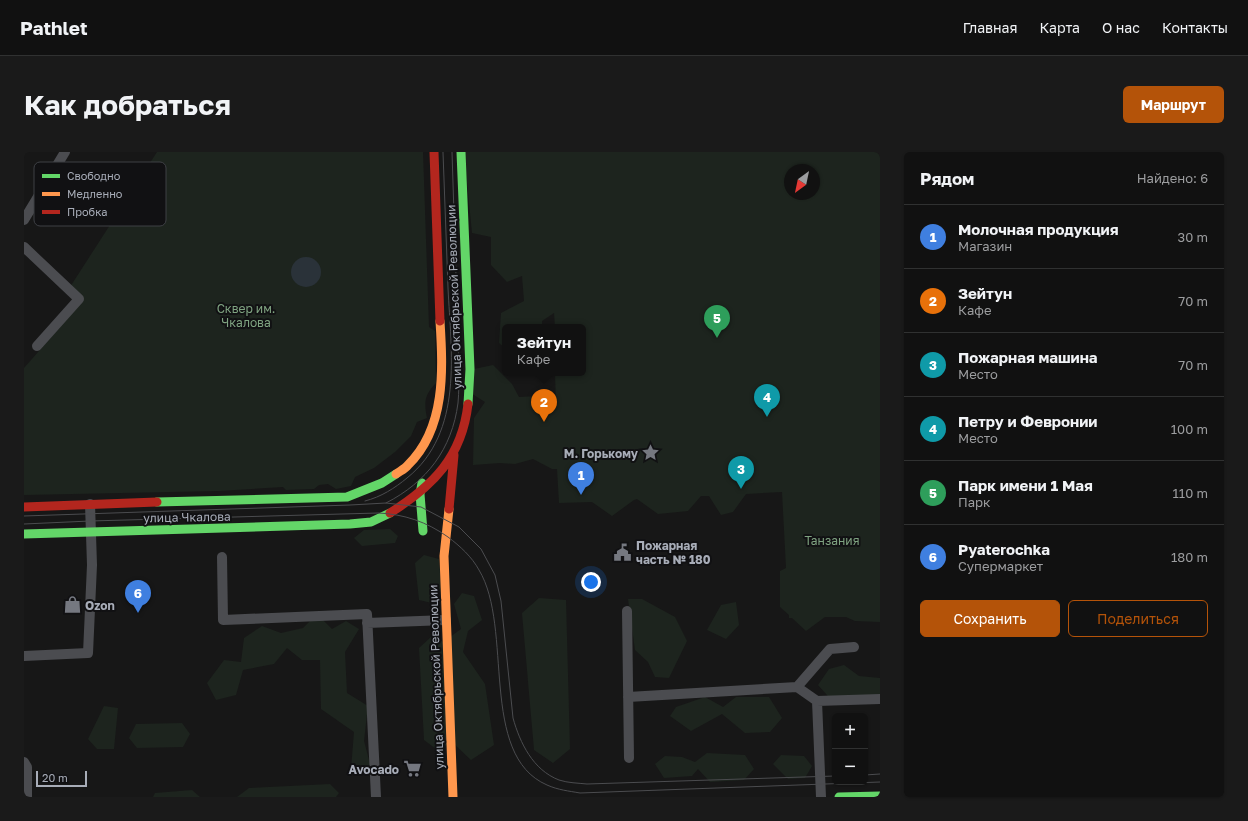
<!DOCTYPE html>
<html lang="ru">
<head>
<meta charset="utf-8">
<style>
	body { margin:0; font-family:"Golos Text",sans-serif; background:#1a1a1a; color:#f1f3f6 }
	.controls { position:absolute; right:12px; bottom:12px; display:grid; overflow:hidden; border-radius:6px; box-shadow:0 1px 3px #0004 }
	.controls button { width:36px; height:36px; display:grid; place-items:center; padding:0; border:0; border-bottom:1px solid #303131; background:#111; color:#f1f3f6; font:20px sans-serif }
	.compass { position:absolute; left:760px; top:12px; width:36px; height:36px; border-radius:50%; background:#111; box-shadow:0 1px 3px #0004; rotate:213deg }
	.scale { position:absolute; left:12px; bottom:10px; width:51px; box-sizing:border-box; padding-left:4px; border:2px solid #a8adb8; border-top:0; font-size:11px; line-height:14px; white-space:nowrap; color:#a8adb8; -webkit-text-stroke:3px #111113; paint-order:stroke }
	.you { position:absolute; left:567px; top:430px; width:14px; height:14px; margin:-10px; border:3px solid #fff; border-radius:50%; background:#1a73e8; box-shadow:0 0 0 6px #1a73e833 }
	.badge { display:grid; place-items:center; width:26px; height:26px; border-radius:50%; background:#b45309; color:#fff; font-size:13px; font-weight:700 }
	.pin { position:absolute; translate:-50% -33px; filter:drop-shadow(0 1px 2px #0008) }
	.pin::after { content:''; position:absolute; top:21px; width:14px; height:12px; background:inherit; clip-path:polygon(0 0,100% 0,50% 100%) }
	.popup { position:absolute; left:478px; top:172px; width:84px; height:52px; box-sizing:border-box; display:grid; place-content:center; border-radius:6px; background:#111; filter:drop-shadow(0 1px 3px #0005); font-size:13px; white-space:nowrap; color:#9c9d9f }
	.popup b { font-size:15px; color:#f1f3f6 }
	.popup::after { content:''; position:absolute; left:50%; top:100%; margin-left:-8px; border:8px solid transparent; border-top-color:#111 }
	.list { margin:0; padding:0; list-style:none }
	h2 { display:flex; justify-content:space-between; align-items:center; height:52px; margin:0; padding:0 16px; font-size:17px }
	h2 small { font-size:13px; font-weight:400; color:#9c9d9f }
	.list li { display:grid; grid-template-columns:26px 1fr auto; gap:12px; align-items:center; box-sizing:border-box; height:64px; padding:0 16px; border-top:1px solid #303131 }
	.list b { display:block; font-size:15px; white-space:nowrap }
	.list p { margin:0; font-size:13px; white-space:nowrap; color:#9c9d9f }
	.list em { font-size:13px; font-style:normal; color:#9c9d9f }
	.actions { display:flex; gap:8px; padding:12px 16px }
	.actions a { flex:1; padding:9px 0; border:1px solid #b45309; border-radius:6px; text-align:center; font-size:14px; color:#b45309 }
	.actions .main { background:#b45309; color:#fff }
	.map { position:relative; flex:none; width:856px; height:645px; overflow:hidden; border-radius:6px }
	header { display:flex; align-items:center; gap:24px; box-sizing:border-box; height:56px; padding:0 20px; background:#111; border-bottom:1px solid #303131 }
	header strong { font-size:19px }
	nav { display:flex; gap:22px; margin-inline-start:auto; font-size:14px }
	.intro { display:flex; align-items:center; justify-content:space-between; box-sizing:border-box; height:96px; padding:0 24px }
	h1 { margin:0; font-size:28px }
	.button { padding:10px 18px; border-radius:6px; background:#b45309; color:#fff; font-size:14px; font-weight:700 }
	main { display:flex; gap:24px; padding:0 24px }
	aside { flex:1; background:#111; border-radius:6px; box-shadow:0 1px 3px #0004 }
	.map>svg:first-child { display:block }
	.green { fill:#1d241e; fill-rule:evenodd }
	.water { fill:#2a3239 }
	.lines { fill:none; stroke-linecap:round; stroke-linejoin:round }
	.lane { stroke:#4b4c50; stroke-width:10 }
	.fast { stroke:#63d668; stroke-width:9 }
	.slow { stroke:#ff974d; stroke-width:9 }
	.jam { stroke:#b3261e; stroke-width:9 }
	.tram { stroke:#4b4c4f; stroke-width:1 }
	.labels { text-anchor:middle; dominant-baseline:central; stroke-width:4; stroke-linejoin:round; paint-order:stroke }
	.street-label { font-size:12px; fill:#a8adb8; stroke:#111113 }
	.park-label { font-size:12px; fill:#7fa381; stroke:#111113 }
	.poi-label { font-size:12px; font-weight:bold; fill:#a8adb8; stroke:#111113; text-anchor:end }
	.key { fill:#111113; stroke:#3e4045; stroke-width:1 }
	.key-label { font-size:11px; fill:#a8adb8 }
</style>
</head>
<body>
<header>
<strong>Pathlet</strong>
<nav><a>Главная</a><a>Карта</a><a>О нас</a><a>Контакты</a></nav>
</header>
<div class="intro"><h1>Как добраться</h1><a class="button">Маршрут</a></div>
<main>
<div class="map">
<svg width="856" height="645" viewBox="0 0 856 645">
	<rect width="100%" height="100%" fill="#171717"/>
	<path class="green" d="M 133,0 L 399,0 L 405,175 L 411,179 L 412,231 C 400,243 400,251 403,266 L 393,270 L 387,284 L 371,300 L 350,316 L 331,325 L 327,334 L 312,337 L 304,332 L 295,333 L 290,337 L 262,338 L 259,335 L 195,339 L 0,343 L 0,216 L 58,150 L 46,135 Z
		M 440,0 L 856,0 L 856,470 L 831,469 L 822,465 L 801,465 L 782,479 L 768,466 L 765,466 L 765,463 L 756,455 L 756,419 L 762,416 L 758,340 L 722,342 L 709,360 L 697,363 L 685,344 L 677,344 L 664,359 L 634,362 L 613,347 L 610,348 L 588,364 L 568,350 L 535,351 L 533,317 L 528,317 L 509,307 L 491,312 L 476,311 L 449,313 L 450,266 L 461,250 L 445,240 L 445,218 L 469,213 L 488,232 L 495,245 L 514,244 L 532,255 L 531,221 L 559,221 L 559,175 L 531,175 L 530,161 L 518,169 L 518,175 L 481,175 L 481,196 L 475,191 L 477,161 L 500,149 L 498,124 L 483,130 L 467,113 L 467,85 L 448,81 ZM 766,18 L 790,18 L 790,42 L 766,42 Z
		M 366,377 L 374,384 L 371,391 L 338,394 L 330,386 L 340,378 Z
		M 400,403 L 415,407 L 417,435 L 408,451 L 395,448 L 391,411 Z
		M 438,441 L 450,444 L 458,468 L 444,479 L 439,500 L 461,532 L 470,593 L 447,608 L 429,591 L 412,597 L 400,588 L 395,496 L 408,484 L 419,490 L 437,477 L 430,452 Z
		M 515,446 L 542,448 L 546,597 L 529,611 L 510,598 L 498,461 Z
		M 604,447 L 618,447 L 651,465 L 663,489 L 645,526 L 631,525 L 624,510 L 611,498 Z
		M 712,450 L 715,473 L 702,487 L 683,478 L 697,453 Z
		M 293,462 L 308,477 L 322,469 L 335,477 L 321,500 L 323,541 L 344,554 L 340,589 L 346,612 L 338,622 L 327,617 L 330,580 L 297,557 L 296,508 L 278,508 L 263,496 L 250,512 L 219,518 L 212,543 L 192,548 L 183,531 L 200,508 L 217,510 L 220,486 L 238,474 L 257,481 L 279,476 Z
		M 820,513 L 835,524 L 856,526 L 856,548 L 811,552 L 794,533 L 805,517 Z
		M 681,545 L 699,555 L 712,545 L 745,545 L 758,566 L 746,580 L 721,581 L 698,562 L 667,579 L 646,564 L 652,555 Z
		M 80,554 L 94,556 L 90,597 L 73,597 L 64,587 Z
		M 158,571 L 166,582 L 159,595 L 113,596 L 105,586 L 112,572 Z
		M 683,601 L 721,603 L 730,617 L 720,628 L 686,630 L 674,617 L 668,624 L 640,626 L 631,612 L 641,604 L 658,605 L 671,610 Z
		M 757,603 L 780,604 L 788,614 L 781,626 L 764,627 L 749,612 Z
		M 306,632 L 315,641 L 312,645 L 213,645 L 225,636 Z
		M 168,638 L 176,645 L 129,645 L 131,641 Z"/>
	<path class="water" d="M267 120a15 15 0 1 1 30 0a15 15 0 1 1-30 0Z"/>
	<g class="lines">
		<path class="lane" d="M 0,68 L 41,0
			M 0,95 L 55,147 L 13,194
			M 198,405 L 199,468 L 343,462 L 352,645
			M 603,459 L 605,606
			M 343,471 L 422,468
			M 0,504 L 64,501 L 68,413 L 66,352
			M 773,535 L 806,497 L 830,495
			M 604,545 L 773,535 L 793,549
			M 0,610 L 3,615 L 3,645
			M 797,645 L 793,549 L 856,547"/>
		<path class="fast" d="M 437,0 L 446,217 L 444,252
			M 398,331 L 396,342 L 399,379
			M 133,350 L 323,345 L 358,331 L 372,322
			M 0,382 L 326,372 L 347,370 L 366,361
			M 815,645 L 856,644"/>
		<path class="slow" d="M 372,322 C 376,319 381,317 384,313 C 422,276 419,218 416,169
			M 425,357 L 420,404 L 429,645"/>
		<path class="jam" d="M 410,0 L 416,169
			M 0,355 L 133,350
			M 425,357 L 430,303
			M 366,361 C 409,334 438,305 444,252"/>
		<path class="tram" d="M 341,349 C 357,345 371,336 383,326 C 440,280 427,200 424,136 C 422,91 421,45 419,0
			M 362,351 C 403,330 428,297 434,251 C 435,240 435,228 435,217 L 428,0
			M 0,364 L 326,353 L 362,351 L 397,355 L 435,375 L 457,397 L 471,423 L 477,449 L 489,566 C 496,591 509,618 535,628 C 544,631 554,631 563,632 L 811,624
			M 0,372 L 66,369 L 354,361 C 380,362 403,370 424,385 C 436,394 448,405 455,418 C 490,476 454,603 523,633 C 534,638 545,639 556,641 L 856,630
			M 841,623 L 856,622"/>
	</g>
	<defs>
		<symbol id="sight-bare" viewBox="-9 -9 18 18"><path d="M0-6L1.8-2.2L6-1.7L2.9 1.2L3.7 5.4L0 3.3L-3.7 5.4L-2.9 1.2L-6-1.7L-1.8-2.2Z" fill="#757880" stroke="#111113" stroke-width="2.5" paint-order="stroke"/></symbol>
		<symbol id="civic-bare" viewBox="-9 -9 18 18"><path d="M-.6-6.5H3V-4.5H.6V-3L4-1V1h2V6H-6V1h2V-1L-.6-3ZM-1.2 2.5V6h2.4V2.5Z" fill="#757880" stroke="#111113" stroke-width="2.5" paint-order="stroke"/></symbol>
		<symbol id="shop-bare" viewBox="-9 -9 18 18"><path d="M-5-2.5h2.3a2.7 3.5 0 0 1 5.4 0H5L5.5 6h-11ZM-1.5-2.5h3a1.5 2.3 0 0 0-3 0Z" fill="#757880" stroke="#111113" stroke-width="2.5" paint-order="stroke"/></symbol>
		<symbol id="supermarket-bare" viewBox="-9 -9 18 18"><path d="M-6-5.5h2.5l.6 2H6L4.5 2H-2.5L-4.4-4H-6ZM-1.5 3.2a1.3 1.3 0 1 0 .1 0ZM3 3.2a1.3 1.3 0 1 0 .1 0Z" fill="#757880" stroke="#111113" stroke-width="2.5" paint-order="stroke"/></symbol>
	</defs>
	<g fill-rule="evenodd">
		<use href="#sight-bare" x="614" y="288" width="25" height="25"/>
		<use href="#civic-bare" x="586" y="388" width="25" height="25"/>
		<use href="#shop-bare" x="36" y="440" width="25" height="25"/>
		<use href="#supermarket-bare" x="376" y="604" width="25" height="25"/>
	</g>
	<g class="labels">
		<g class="street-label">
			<text transform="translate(430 145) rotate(-92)">улица Октябрьской Революции</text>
			<text transform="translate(163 365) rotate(-1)">улица Чкалова</text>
			<text transform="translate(412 525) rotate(-92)">улица Октябрьской Революции</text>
		</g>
		<g class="park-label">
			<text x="222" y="156">Сквер им.<tspan x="222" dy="14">Чкалова</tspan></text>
			<text x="808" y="388">Танзания</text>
		</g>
		<g class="poi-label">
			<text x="614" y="301">М. Горькому</text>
			<text x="612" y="393" text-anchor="start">Пожарная<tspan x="612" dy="14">часть № 180</tspan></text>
			<text x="61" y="453" text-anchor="start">Ozon</text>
			<text x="375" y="617">Avocado</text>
		</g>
	</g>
	<rect x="10" y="10" width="132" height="64" rx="6" class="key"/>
	<rect x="18" y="22" width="18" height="4" fill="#63d668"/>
	<rect x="18" y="40" width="18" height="4" fill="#ff974d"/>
	<rect x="18" y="58" width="18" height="4" fill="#b3261e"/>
	<g class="key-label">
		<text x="43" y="28">Свободно</text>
		<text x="43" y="46">Медленно</text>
		<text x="43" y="64">Пробка</text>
	</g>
</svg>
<div class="controls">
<button>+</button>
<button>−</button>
</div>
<svg class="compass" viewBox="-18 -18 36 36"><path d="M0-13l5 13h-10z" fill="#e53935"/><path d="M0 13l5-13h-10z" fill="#9c9d9f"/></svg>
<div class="scale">20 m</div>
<div class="you"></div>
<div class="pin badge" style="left:557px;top:343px;background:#3f7fe0">1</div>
<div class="pin badge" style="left:520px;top:270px;background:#e8710a">2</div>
<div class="popup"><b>Зейтун</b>Кафе</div>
<div class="pin badge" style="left:717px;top:337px;background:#0f9aa8">3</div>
<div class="pin badge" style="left:743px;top:265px;background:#0f9aa8">4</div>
<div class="pin badge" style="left:693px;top:186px;background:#2e9e5b">5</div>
<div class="pin badge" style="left:114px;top:461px;background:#3f7fe0">6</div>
</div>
<aside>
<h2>Рядом<small>Найдено: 6</small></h2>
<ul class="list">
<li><span class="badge" style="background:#3f7fe0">1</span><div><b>Молочная продукция</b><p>Магазин</p></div><em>30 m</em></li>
<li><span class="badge" style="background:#e8710a">2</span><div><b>Зейтун</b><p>Кафе</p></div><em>70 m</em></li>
<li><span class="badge" style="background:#0f9aa8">3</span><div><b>Пожарная машина</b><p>Место</p></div><em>70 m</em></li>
<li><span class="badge" style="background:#0f9aa8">4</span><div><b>Петру и Февронии</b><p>Место</p></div><em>100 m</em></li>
<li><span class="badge" style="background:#2e9e5b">5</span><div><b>Парк имени 1 Мая</b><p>Парк</p></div><em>110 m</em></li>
<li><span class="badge" style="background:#3f7fe0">6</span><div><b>Pyaterochka</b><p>Супермаркет</p></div><em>180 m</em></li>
</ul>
<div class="actions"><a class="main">Сохранить</a><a>Поделиться</a></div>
</aside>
</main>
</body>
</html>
